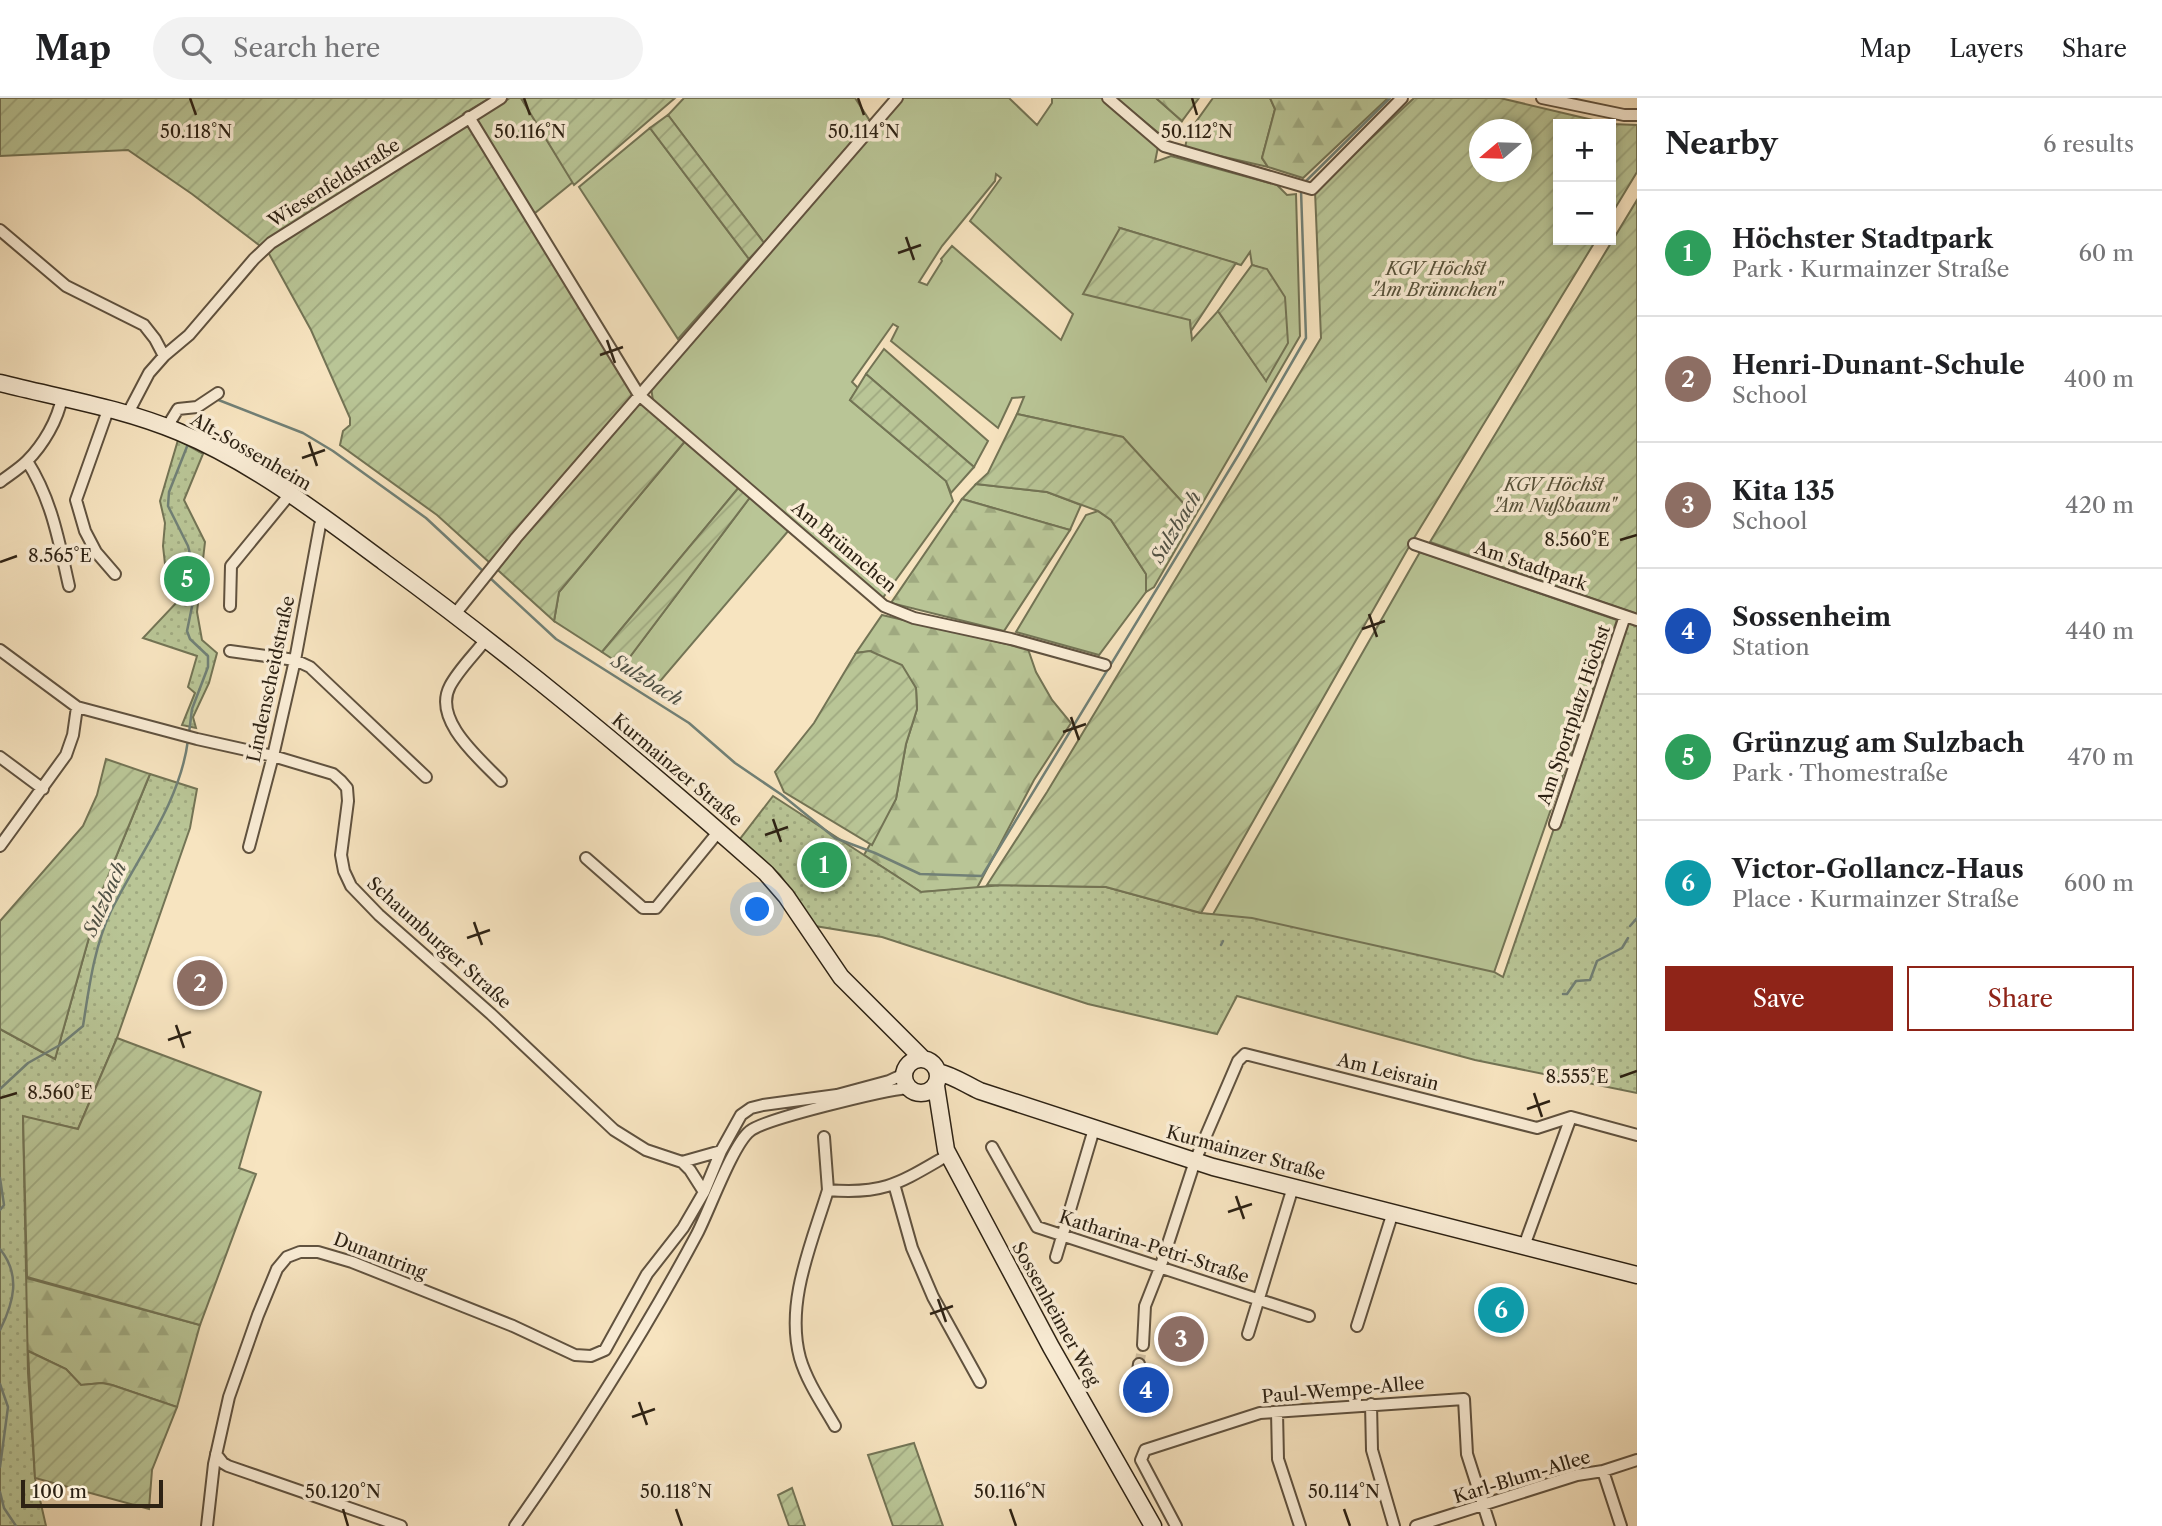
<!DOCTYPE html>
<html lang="en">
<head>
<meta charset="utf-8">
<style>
	body { margin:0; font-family:"Libre Caslon Text",serif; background:#f2f2f2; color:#202124 }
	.controls { position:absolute; right:21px; top:21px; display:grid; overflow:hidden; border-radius:0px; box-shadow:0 4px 10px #0003 }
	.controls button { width:63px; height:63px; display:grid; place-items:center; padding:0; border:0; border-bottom:2px solid #e0e0e0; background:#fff; color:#202124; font:35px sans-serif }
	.compass { position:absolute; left:1469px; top:21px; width:63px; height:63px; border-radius:50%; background:#fff; box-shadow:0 4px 10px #0003; rotate:251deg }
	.scale { position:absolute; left:21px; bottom:18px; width:142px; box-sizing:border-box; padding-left:7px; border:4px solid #2d2214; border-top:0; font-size:19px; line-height:24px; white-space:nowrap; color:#2d2214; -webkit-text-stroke:5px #faedd6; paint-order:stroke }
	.you { position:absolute; left:758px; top:812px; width:24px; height:24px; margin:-18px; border:5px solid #fff; border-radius:50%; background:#1a73e8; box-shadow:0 0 0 10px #1a73e833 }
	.badge { display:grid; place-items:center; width:46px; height:46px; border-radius:50%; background:#8f2418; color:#fff; font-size:23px; font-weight:700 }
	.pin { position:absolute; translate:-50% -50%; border:4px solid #fff; box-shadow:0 2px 7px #0006 }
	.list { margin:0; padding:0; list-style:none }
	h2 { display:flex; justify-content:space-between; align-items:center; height:91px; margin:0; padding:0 28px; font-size:30px }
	h2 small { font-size:23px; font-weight:400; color:#757577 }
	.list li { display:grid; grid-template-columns:46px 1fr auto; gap:21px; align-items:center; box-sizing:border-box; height:126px; padding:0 28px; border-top:2px solid #e0e0e0 }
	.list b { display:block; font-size:26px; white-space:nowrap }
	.list p { margin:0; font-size:23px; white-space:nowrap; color:#757577 }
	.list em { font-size:23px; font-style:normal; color:#757577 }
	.actions { display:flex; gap:14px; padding:21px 28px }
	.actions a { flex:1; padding:16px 0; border:2px solid #8f2418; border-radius:0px; text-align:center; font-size:24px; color:#8f2418 }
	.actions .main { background:#8f2418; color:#fff }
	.icon { flex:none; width:38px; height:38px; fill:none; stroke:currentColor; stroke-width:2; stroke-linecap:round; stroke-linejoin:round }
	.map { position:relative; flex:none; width:1637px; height:1428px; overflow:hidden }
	header { display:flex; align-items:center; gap:42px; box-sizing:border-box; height:98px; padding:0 35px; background:#fff; border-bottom:2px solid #e0e0e0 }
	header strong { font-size:33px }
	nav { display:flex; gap:38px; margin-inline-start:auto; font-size:24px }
	.search { width:490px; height:63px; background:#f2f2f2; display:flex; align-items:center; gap:18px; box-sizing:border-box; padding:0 24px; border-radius:38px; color:#757577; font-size:26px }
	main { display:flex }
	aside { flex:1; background:#fff }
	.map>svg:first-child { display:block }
	.grass { fill:#b9c596; stroke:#737455; stroke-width:2; fill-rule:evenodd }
	.forest { fill:url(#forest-firs); stroke:#737455; stroke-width:2 }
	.park { fill:url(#park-dots); stroke:#737455; stroke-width:2 }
	.garden { fill:url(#garden-furrows); stroke:#737455; stroke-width:2; fill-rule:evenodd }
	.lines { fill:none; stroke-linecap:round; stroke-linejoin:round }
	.stream { stroke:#718076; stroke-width:2.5 }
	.street-tunnel { stroke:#cfbd9e; stroke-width:10; stroke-dasharray:10 5; stroke-linecap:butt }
	.street-casing { stroke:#60523f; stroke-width:14 }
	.secondary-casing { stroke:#2d2214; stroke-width:19 }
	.street { stroke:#faedd6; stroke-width:10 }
	.secondary { stroke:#faedd6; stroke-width:16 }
	.ticks { fill:none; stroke:#2d2214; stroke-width:2.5 }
	.labels { text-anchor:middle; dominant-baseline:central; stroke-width:7; stroke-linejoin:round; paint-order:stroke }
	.street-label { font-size:18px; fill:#2d2214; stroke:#faedd6 }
	.park-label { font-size:18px; font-style:italic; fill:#57533b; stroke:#faedd6 }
	.water-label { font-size:19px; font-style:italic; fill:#4f5145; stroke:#faedd6 }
	.ticks-label { font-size:18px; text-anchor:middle; fill:#2d2214; stroke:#faedd6; stroke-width:7; stroke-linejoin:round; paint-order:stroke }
</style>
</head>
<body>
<header>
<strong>Map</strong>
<div class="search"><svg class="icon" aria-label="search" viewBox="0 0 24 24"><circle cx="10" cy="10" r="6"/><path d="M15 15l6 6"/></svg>Search here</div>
<nav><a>Map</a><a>Layers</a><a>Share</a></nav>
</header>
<main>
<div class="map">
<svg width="1637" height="1428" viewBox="0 0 1637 1428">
	<defs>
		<pattern id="forest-firs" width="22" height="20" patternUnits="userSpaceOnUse" patternTransform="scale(1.75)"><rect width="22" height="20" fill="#b9c596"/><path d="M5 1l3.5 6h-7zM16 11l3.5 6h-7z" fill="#9fa980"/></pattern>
		<pattern id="park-dots" width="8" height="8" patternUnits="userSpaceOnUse" patternTransform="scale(1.75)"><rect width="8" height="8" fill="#b9c596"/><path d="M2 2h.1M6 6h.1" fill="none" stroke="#9fa980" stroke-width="1.8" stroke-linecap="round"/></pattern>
		<pattern id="garden-furrows" width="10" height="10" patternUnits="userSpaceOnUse" patternTransform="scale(1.75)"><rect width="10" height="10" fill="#b9c596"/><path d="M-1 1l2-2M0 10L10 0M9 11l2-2" fill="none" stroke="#9fa980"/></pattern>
	</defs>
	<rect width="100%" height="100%" fill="#f7e4c0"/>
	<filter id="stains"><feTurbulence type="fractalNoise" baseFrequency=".00286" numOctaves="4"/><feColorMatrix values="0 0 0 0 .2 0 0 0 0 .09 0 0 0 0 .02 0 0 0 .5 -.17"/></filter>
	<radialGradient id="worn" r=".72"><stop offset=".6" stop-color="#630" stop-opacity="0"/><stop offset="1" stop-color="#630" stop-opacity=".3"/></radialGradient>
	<path class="grass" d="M 510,0 L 521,0 L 573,84 L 535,115 L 528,112 L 474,21 Z
		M 684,0 L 855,0 L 870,23 L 764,145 L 668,17 Z
		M 903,0 L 1009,0 L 1037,27 L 1052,5 L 1052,0 L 1103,0 L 1158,49 L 1155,64 L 1171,58 L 1277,87 L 1287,97 L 1296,96 L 1300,238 L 1195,418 L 1122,339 L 1017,316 L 1024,299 L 1012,300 L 998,330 L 891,243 L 898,229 L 893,226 L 852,284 L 858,290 L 850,302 L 946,383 L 953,403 L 882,501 L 653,303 L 651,289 L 725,208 L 739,189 ZM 996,76 L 1001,80 L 970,123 L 1073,216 L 1061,242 L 952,148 L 941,161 L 942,163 L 927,187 L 919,184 L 942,148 L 995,83 ZM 1120,130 L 1241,167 L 1250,154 L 1252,167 L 1267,172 L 1266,282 L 1218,213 L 1192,242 L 1190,222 Z
		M 1116,0 L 1156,0 L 1182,23 L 1167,42 Z
		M 1213,0 L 1270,0 L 1275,11 L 1262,60 L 1268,69 L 1185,50 L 1188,35 Z
		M 650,30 L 749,161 L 678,241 L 579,89 Z
		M 884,251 L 988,343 L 974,369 L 866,276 Z
		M 686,342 L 740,388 L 602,554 L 554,523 L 559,494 Z
		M 976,386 L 1047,394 L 1081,407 L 1070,432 L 962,401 Z
		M 751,398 L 789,432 L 656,588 L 623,568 Z
		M 1098,413 L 1111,422 L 1146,476 L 1146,494 L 1099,557 L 1016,534 L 1086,417 Z
		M 1420,454 L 1617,522 L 1491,883 L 1212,818 Z"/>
	<path class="forest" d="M 1156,0 L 1199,0 L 1182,23 Z
		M 1270,0 L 1388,0 L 1303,80 L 1268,69 L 1262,60 L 1275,11 Z
		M 962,401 L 1070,432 L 1004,533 L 891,505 Z
		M 882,517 L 1028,551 L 1036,574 L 1052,602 L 1071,625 L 1034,682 L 977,790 L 921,794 L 864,757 L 896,701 L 906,646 L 917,611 L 916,590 L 871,553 L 856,555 Z
		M 19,1178 L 200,1227 L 177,1309 L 112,1287 L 102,1285 L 81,1287 L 66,1271 L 18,1248 Z"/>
	<path class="park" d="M 178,342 L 203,356 L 184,402 L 205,444 L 197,514 L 202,542 L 217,555 L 209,585 L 193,619 L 196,630 L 182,627 L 195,595 L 188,589 L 197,558 L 143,540 L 178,503 L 180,496 L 165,466 L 163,448 L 165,425 L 160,403 Z
		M 1625,523 L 1637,527 L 1637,995 L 1475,962 L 1237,898 L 1217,936 L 1088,906 L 882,839 L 815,828 L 780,777 L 740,741 L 773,698 L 921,794 L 1003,787 L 1106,789 L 1201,815 L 1252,820 L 1494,874 L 1503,879 Z
		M 150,676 L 197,691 L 190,730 L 117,940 L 78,1031 L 23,1019 L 28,1275 L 35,1380 L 46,1428 L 0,1428 L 0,931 L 55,961 L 102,793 Z"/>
	<path class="garden" d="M 0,0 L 490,0 L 463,16 L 633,296 L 686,342 L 559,494 L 554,523 L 437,417 L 340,347 L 343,333 L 350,327 L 350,320 L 311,232 L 268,154 L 192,96 L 128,52 L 0,58 Z
		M 521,0 L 675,0 L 574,87 Z
		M 1414,0 L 1500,0 L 1610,26 L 1558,26 L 1558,142 L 1596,142 L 1414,440 L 1201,815 L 1106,789 L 987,787 L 1047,694 L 1321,240 L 1315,93 ZM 1479,32 L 1521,32 L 1521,74 L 1479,74 Z
		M 668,17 L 764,145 L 749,161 L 650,30 Z
		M 1611,26 L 1637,27 L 1637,74 L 1611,117 Z
		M 1637,102 L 1637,516 L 1430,444 Z
		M 1120,130 L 1236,165 L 1191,233 L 1190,222 L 1083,196 Z
		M 1252,167 L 1267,171 L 1285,199 L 1288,245 L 1266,283 L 1218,213 Z
		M 866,276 L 974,369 L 951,395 L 946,383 L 850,302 Z
		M 1017,316 L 1123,339 L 1195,418 L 1154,489 L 1146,494 L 1146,476 L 1111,422 L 1098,413 L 1047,394 L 976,386 L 988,375 Z
		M 740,388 L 751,398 L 623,568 L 602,554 Z
		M 870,553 L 902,567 L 916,590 L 917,611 L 906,646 L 896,701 L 872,747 L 784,694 L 775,674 L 814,625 L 856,555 Z
		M 106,661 L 150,676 L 102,793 L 55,961 L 0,931 L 0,823 L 83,728 L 97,697 Z
		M 117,940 L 261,994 L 239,1070 L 256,1076 L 200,1227 L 27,1179 L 23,1018 L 78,1031 Z
		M 28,1253 L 66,1271 L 81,1287 L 102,1285 L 112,1287 L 177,1309 L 152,1372 L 149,1411 L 35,1380 Z
		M 914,1345 L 943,1428 L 893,1428 L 868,1357 Z
		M 792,1390 L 805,1428 L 789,1428 L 778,1397 Z"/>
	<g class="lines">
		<path class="stream" d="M 1303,86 L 1390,0
			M 216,301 L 303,335 L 333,353 L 426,420 L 484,474
			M 194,333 L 197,320 L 203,311
			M 188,346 L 169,394 L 168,408 L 188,448 L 194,472 L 196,489 L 187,533 L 190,541 L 208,558 L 208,569 L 192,611 L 189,635
			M 489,479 L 556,541 L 689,625 L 735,665 L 782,697 L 835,740 L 875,755 L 920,776 L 982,778 L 1239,356 L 1306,240 L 1301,92
			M 1630,828 L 1637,820
			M 1221,847 L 1223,843
			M 1563,896 L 1567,896 L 1576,883 L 1590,882 L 1597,863 L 1622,850 L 1628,840
			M 0,991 L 28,965 L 60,947 L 83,928 C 89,890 94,849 111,813 C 138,758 180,705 188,642
			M 0,1080 L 4,1107 L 0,1112
			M 0,1151 C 21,1177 14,1204 0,1232
			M 0,1286 L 8,1309 L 0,1369
			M 0,1394 L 4,1410 L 16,1428"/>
		<path class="street-tunnel" d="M 1139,1266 L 1143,1247"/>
		<defs>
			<path id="street" d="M 1108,0 L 1164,48 L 1312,91 L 1402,0
				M 1542,0 L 1624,17 L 1637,17
				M 469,19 L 639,297 L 884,508 L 914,520 L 1011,541 L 1105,567
				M 0,132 L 66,188 L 144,227 L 155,241 L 164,258
				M 108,312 L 76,402 L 85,433 L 96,454 L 115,476
				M 127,317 L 149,275 L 164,258 L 189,237 L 254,161 L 271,145 L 501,0
				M 167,329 L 178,311 L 197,309 L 218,295
				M 27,363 C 52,402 59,444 69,488
				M 0,384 C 9,377 19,371 27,363 C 43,347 58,322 62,299
				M 1414,446 L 1637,522
				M 230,508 L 231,468 L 290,396
				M 455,516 L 516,440 L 897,0
				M 487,540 C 475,556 459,571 450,588 C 432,622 480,661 501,683
				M 0,552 L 77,609 L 197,641 L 273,658 L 333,676 L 341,683 L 347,690 L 348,703 L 341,757 L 344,773 L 351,788 L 379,817 L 491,916 L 614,1032 L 646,1052 L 682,1064 L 690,1072 L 704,1094
				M 230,553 L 295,562 L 310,569 L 426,679
				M 0,659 L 43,691
				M 1555,726 L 1625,518
				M 0,748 L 66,657 L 73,637 L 77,609
				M 249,749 L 273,658 L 295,562 L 320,427 L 325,421
				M 586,760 L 643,810 L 656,810 L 719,733
				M 824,1039 L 828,1092
				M 992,1049 L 1037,1129 L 1309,1218
				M 682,1064 L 721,1053
				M 894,1086 L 912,1150 L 933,1199 L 980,1284
				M 1524,1148 L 1571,1019
				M 1056,1159 L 1094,1031
				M 1357,1228 L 1393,1114
				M 1248,1236 L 1293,1089
				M 1143,1247 L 1145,1208 L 1160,1170 L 1195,1063 L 1238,963 L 1245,956 L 1537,1030 L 1571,1019 L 1637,1037
				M 1138,1273 L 1139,1266
				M 1371,1306 L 1372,1352 L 1394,1428
				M 1277,1314 L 1278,1361 L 1300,1428
				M 835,1328 C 823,1307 807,1284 800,1260 C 785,1204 812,1145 828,1092 C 885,1097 901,1084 948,1057
				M 216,1356 L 223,1365 L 228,1368 L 401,1428
				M 1603,1373 L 1621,1428
				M 207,1428 L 214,1366 L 229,1299 L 258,1217 L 277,1171 L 287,1159 L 300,1154 L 318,1154 L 352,1164 L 513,1228 L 575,1257 L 591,1258 L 605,1252 L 647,1176 L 683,1130 L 704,1094 L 721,1053 L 741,1017 L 751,1010 L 763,1007 L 837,997 L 889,983 L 904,976
				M 515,1428 C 581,1334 643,1237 697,1136 C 709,1113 733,1046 750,1033 C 764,1021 885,992 908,990
				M 1176,1428 L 1141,1362 L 1145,1352 L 1260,1315 L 1464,1301 L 1467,1356 L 1490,1428
				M 1416,1428 L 1577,1377 L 1603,1373 L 1637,1362"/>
			<path id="secondary" d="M 0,285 C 59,300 122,310 179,334 C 252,364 321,417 384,464 C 517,561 643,666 766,775 L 786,798 L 841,879 L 923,961
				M904 978a17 17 0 1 1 34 0a17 17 0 1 1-34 0Z
				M 938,974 C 954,978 965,986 980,993 L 1213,1069 L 1637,1177
				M 936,988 L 946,1052 L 1051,1249 L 1153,1428"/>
		</defs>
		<use href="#street" class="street-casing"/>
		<use href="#secondary" class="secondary-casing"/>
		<use href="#street" class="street"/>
		<use href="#secondary" class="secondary"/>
	</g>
	<path class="ticks" d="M 190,0 L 196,17M 524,0 L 530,17M 858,0 L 864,17M 1192,0 L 1197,17M 906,139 L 914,162M 898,155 L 921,147M 607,242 L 615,265M 600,257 L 623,249M 309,344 L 317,368M 302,360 L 325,352M 1620,442 L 1637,437M 0,464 L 17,458M 1369,516 L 1377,539M 1362,531 L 1385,523M 1071,619 L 1079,642M 1063,634 L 1086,626M 773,721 L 781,744M 765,737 L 788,729M 474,824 L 482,847M 467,840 L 490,832M 176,927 L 184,950M 168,942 L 191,934M 1620,979 L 1637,973M 1534,995 L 1542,1019M 0,1000 L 17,995M 1527,1011 L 1550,1003M 1236,1098 L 1244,1121M 1228,1114 L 1252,1106M 938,1201 L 946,1224M 930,1216 L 953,1208M 639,1304 L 647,1327M 632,1319 L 655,1311M 343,1411 L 348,1428M 676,1411 L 682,1428M 1010,1411 L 1016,1428M 1344,1411 L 1350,1428"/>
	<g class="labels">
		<g class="street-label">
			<text transform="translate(334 85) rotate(-32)">Wiesenfeldstraße</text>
			<text transform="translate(251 354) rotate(30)">Alt-Sossenheim</text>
			<text transform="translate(844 449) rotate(40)">Am Brünnchen</text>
			<text transform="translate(1531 468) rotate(19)">Am Stadtpark</text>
			<text transform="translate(271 581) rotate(-78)">Lindenscheidstraße</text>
			<text transform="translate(1574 617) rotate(-71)">Am Sportplatz Höchst</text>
			<text transform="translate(677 672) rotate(40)">Kurmainzer Straße</text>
			<text transform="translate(439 845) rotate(42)">Schaumburger Straße</text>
			<text transform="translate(1388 974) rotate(14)">Am Leisrain</text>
			<text transform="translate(1246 1055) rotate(15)">Kurmainzer Straße</text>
			<text transform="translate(1154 1149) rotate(18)">Katharina-Petri-Straße</text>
			<text transform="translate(380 1158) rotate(21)">Dunantring</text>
			<text transform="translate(1056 1216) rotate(61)">Sossenheimer Weg</text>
			<text transform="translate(1343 1292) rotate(-5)">Paul-Wempe-Allee</text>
			<text transform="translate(1522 1379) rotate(-17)">Karl-Blum-Allee</text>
		</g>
		<g class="park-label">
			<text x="1436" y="171">KGV Höchst<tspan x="1436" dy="21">"Am Brünnchen"</tspan></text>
			<text x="1554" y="387">KGV Höchst<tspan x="1554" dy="21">"Am Nußbaum"</tspan></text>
		</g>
		<g class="water-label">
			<text transform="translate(1176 429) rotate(-59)">Sulzbach</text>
			<text transform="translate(647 582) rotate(32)">Sulzbach</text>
			<text transform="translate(105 801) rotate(-66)">Sulzbach</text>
		</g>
	</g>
	<g class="ticks-label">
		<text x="196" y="40">50.118°N</text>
		<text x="530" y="40">50.116°N</text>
		<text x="864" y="40">50.114°N</text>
		<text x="1197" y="40">50.112°N</text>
		<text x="1577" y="448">8.560°E</text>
		<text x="60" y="464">8.565°E</text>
		<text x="1577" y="985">8.555°E</text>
		<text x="60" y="1001">8.560°E</text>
		<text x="343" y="1400">50.120°N</text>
		<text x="676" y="1400">50.118°N</text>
		<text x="1010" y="1400">50.116°N</text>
		<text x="1344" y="1400">50.114°N</text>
	</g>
	<rect width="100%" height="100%" filter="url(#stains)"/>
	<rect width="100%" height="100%" fill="url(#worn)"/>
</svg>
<div class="controls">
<button>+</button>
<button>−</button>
</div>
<svg class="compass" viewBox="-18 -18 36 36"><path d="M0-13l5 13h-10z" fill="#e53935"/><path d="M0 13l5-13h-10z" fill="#757577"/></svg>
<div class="scale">100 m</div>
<div class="you"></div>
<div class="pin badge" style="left:824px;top:767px;background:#2e9e5b">1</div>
<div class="pin badge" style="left:200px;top:885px;background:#8d6e63">2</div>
<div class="pin badge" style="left:1181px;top:1241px;background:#8d6e63">3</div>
<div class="pin badge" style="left:1146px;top:1292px;background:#1a4fb4">4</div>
<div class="pin badge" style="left:187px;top:481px;background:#2e9e5b">5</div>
<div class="pin badge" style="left:1501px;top:1212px;background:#0f9aa8">6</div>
</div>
<aside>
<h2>Nearby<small>6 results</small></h2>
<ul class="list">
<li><span class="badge" style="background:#2e9e5b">1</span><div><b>Höchster Stadtpark</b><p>Park · Kurmainzer Straße</p></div><em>60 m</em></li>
<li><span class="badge" style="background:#8d6e63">2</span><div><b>Henri-Dunant-Schule</b><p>School</p></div><em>400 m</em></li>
<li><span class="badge" style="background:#8d6e63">3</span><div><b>Kita 135</b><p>School</p></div><em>420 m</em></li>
<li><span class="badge" style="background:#1a4fb4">4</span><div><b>Sossenheim</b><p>Station</p></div><em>440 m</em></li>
<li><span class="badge" style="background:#2e9e5b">5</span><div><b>Grünzug am Sulzbach</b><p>Park · Thomestraße</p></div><em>470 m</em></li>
<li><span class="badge" style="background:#0f9aa8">6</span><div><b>Victor-Gollancz-Haus</b><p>Place · Kurmainzer Straße</p></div><em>600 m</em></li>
</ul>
<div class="actions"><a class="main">Save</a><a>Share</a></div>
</aside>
</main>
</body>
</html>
